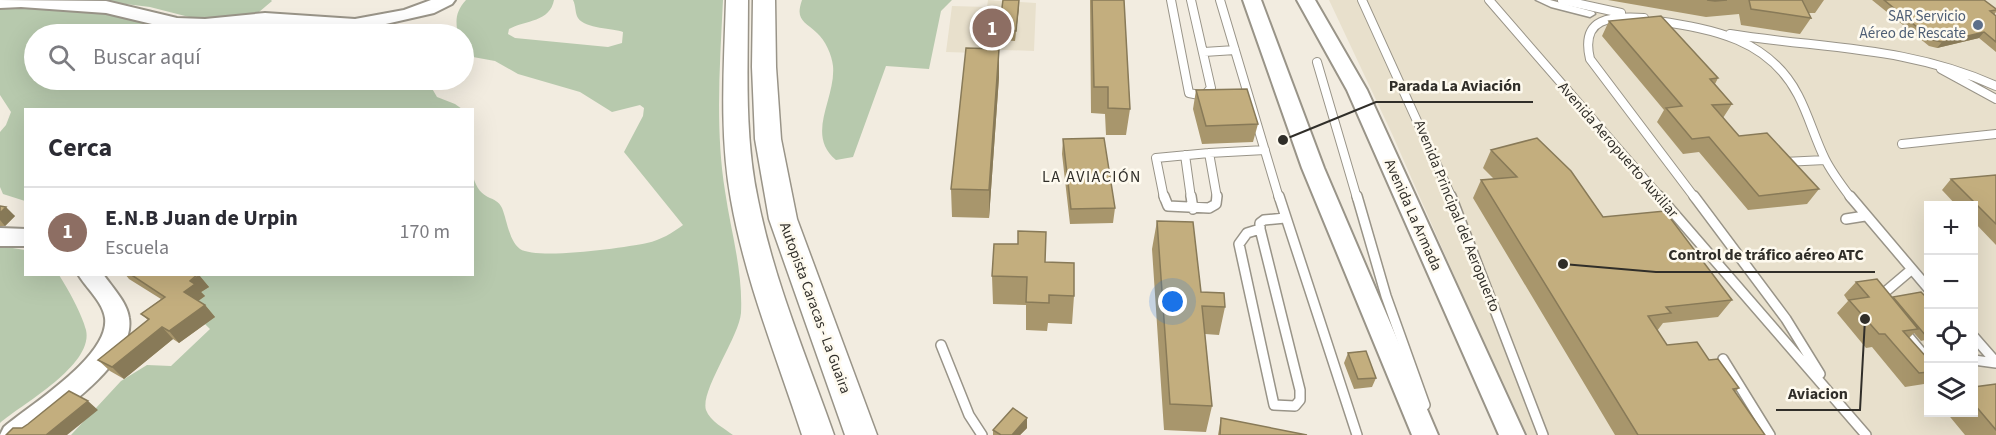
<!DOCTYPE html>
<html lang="es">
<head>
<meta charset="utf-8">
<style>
	body { margin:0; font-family:"Source Sans 3",sans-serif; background:#f7f7f7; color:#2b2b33 }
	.controls { position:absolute; right:18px; bottom:18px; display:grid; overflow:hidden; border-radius:0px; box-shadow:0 6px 24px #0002 }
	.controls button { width:54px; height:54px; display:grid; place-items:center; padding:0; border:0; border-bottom:2px solid #e1e1e2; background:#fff; color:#2b2b33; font:30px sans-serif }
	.you { position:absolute; left:1173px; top:302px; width:21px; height:21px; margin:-15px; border:4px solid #fff; border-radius:50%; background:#1a73e8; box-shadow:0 0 0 9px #1a73e833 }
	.badge { display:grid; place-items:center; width:39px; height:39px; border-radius:50%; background:#7e33a5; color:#fff; font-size:20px; font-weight:700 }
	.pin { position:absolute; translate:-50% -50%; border:3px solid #fff; box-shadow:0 2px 6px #0006 }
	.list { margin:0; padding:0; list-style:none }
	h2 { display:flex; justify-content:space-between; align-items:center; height:78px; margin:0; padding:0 24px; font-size:26px }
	h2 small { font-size:20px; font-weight:400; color:#7c7c81 }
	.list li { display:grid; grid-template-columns:39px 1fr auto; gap:18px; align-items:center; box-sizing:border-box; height:90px; padding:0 24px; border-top:2px solid #e1e1e2 }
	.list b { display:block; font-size:22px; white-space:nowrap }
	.list p { margin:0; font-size:20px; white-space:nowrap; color:#7c7c81 }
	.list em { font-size:20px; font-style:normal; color:#7c7c81 }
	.icon { flex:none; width:33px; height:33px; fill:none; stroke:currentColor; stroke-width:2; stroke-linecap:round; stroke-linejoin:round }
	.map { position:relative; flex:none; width:1996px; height:435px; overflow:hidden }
	.search { position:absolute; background:#fff; box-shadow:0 6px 24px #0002; left:24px; top:24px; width:450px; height:66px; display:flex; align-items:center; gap:15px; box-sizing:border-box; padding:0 21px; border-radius:33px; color:#7c7c81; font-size:22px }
	.panel { position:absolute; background:#fff; box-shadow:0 6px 24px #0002; left:24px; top:108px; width:450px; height:168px; border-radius:0px }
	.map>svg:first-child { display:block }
	.built { fill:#e8e0cc; fill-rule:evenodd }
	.green { fill:#b7c9ad }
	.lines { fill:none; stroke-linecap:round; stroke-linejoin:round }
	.service-far1-casing { stroke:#999488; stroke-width:10 }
	.service-casing { stroke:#999488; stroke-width:12 }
	.pedestrian-casing { stroke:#999488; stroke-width:3 }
	.secondary-casing { stroke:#999488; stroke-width:4 }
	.trunk-casing { stroke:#999488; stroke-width:3 }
	.service-far1 { stroke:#fff; stroke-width:8 }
	.service { stroke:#fff; stroke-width:9 }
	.pedestrian { fill:#fff; fill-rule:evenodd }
	.secondary { fill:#fff; fill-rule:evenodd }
	.trunk { fill:#fff; fill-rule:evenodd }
	.wall { fill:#a8966c }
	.shaded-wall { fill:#887a58 }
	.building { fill:#c3ae7e; stroke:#887a58; stroke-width:1.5 }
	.service-dot { fill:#5c6f8a; stroke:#fefaef; stroke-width:2 }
	.labels { text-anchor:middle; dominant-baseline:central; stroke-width:5; stroke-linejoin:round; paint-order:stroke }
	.service-label { font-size:15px; fill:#4e5e75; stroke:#fefaef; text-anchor:end }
	.street-label { font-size:15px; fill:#302e29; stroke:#fefaef }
	.neighbourhood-label { font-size:16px; letter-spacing:1.5px; fill:#302e29; stroke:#fefaef }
	.leader { fill:none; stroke:#302e29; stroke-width:2 }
	.callout-dot { fill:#302e29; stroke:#fefaef; stroke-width:2 }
	.callout-label { font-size:16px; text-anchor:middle; font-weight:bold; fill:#302e29; stroke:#fefaef; stroke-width:5; stroke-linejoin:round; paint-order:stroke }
</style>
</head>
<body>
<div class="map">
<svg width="1996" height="435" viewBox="0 0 1996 435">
	<rect width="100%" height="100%" fill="#f2ece0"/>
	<path class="built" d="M 988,0 L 1036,3 L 1034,51 L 977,49 L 977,53 L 946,52 L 952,6 L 987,7 Z
		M 1329,0 L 1996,0 L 1996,435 L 1524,435 L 1393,136 ZM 1928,206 L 1974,206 L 1974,412 L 1928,412 Z"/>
	<path class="green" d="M 92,0 L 271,0 L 272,1 L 259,12 L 211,20 L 193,18 L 150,7 Z
		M 466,0 L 554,0 C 550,22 526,20 509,29 L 508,34 L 515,38 L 608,47 L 622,43 L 623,32 C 614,28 585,29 578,18 C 575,14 576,6 573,0 L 723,0 C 720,63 715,128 725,191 C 731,232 743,271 741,313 C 739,337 700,391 706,410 C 710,421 725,429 733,435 L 71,435 L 121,381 L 147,365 L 171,366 L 210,329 L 155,275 L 472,274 L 473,176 C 480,203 496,194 502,208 C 507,220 509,241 520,249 C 537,260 624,248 647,243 C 661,240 672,233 683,225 L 624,152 L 643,116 L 644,108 L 640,105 L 612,112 L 580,92 L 518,74 L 495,61 L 473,57 L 469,55 L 464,43 L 464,34 L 458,34 C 455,20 456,11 466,0 Z
		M 802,0 L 952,0 L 941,11 L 929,69 L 886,66 L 853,157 L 836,160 C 805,134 836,99 833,66 C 832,55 825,40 817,33 C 804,21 795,20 802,0 Z
		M 24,6 L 100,11 L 177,31 L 261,30 L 287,34 L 34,34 L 34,80 L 427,80 L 437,97 L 455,104 L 462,109 L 26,110 L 25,201 L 3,194 L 0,187 L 0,132 L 6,125 L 11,112 L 0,95 L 0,7 Z
		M 397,25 L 418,27 L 422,34 L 347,34 Z
		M 0,246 L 25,250 L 26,274 L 59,275 C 68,289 82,314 86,330 C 94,365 22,404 0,423 Z"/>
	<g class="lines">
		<defs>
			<path id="service-far1" d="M 1171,0 L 1189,93 L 1204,96 L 1211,88 L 1191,0
				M 1220,0 L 1279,198
				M 1362,0 L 1452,198
				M 1489,0 L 1661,198
				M 1562,0 L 1621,13
				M 1644,18 C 1611,16 1580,17 1590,59 L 1695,198
				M 1657,21 C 1713,29 1769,39 1798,95 C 1809,116 1815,139 1825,159 C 1832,173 1842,186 1851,198
				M 1730,34 C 1824,49 1908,46 1996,86
				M 1204,52 L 1235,50
				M 1317,62 L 1357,198
				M 1941,69 L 1996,99
				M 1902,144 L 1996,134
				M 1209,153 L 1217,198
				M 1209,153 L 1265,150
				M 1185,155 L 1191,198
				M 1784,162 L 1825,160
				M 1164,198 L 1156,158 L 1209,153"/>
			<path id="service" d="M 1164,196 L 1168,206 L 1209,208 L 1216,204 L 1217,196
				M 1191,196 L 1193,209
				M 1279,196 L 1357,435
				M 1357,196 L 1386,296 L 1425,405
				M 1451,196 L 1543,435
				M 1659,196 L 1866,435
				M 1694,196 L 1786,319 L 1820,374
				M 1850,196 L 1928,288
				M 1846,219 L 1865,216
				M 1260,229 L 1300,390 L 1300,400 L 1295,406 L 1274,405 L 1239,244 L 1247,233 Z
				M 1260,229 L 1260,223 L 1264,220 L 1285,218
				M 1878,298 L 1911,270
				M 1904,331 L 1923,354 L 1928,355
				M 1974,337 L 1996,362
				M 941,345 L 969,415 L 982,435
				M 1723,359 L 1770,435
				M 1974,360 L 1996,363"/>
			<path id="pedestrian" d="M 1536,0 L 1550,0 L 1594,12 L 1595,14 L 1590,17 L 1551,7 Z"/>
			<path id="secondary" d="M 0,0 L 106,1 L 177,18 L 205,19 L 265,13 L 355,19 L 404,10 L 431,0 L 455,0 L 452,4 L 434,13 L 355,31 L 265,25 L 205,31 L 177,30 L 106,13 L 21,7 L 0,8 Z
				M 1243,0 L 1261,0 L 1324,168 L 1438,435 L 1412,435 L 1302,168 Z
				M 1297,0 L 1315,0 L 1367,90 L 1525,435 L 1499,435 L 1347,90 Z
				M 0,228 L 26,229 L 26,246 L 0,246 Z
				M 78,274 L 103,274 C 112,287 127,302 129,318 C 135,355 80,397 54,417 C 48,422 40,432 32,435 C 24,435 9,435 0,435 L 4,427 C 30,405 110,356 105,318 C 103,302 86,288 78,274 Z"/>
			<path id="trunk" d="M 726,0 L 748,0 C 748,67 744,135 758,200 C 774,281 807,358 834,435 L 802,435 C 777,358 745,280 731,200 C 719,134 724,66 726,0 Z
				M 753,0 L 775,0 L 776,67 L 781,139 L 797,219 L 877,435 L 845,435 L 769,219 L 755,139 L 752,67 Z"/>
		</defs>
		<use href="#service-far1" class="service-far1-casing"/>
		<use href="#service" class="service-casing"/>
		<use href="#pedestrian" class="pedestrian-casing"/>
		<use href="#secondary" class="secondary-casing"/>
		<use href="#trunk" class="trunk-casing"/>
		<use href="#service-far1" class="service-far1"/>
		<use href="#service" class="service"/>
		<use href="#pedestrian" class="pedestrian"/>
		<use href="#secondary" class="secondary"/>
		<use href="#trunk" class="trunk"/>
	</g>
	<path class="wall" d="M 1019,0 L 1015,41 L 999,40 L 999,30 Z
		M 1090,0 L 1124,0 L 1130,109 L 1126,135 L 1106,135 L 1105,114 L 1091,113 Z
		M 1608,0 L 1824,0 L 1815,13 L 1808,13 L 1811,18 L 1800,34 L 1741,25 L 1739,14 L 1706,17 Z
		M 1872,0 L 1984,0 L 1996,9 L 1996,12 L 1994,15 L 1996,16 L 1996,52 L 1979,38 L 1937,48 L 1929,46 Z
		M 1609,21 L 1718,78 L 1715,84 L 1732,104 L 1723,118 L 1739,136 L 1819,189 L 1807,204 L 1748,210 L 1699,152 L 1683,154 L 1657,122 L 1664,110 L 1602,36 Z
		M 999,49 L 999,77 L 989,218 L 952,217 L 951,189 Z
		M 1196,90 L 1258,124 L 1253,142 L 1202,144 L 1193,109 Z
		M 1063,139 L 1115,208 L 1113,223 L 1070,224 L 1062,154 Z
		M 1491,150 L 1603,217 L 1732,300 L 1718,317 L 1663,323 L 1657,331 L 1667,345 L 1709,360 L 1739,388 L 1735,392 L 1765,435 L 1615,435 L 1473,198 L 1481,180 L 1494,179 L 1483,168 Z
		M 1996,175 L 1996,245 L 1974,222 L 1974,206 L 1957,206 L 1942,190 L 1951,179 Z
		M 0,206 L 15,216 L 5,226 L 0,226 Z
		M 1157,221 L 1201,292 L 1225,307 L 1219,335 L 1205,334 L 1212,406 L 1206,432 L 1164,430 L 1152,249 Z
		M 1045,262 L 1074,296 L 1072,324 L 1048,323 L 1047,331 L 1026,330 L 1026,305 L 993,304 L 992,276 Z
		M 125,274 L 198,274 L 209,287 L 201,292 L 205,296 L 198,301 L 205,305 L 215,317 L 179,343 L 173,339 L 124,379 L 110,371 L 98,360 L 148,320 L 141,314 L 161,299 L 129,279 Z
		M 1856,282 L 1892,298 L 1893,297 L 1929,300 L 1929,339 L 1921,341 L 1914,333 L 1909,338 L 1929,360 L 1929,380 L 1924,384 L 1905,387 L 1872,347 L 1866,348 L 1837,313 L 1848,301 L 1844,295 Z
		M 1348,353 L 1376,378 L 1372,387 L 1354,389 L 1344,363 Z
		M 1996,384 L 1996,435 L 1965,435 L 1946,412 L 1974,412 L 1974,387 Z
		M 1221,418 L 1307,435 L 1218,435 Z
		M 1027,428 L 1020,435 L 993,435 L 993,430 Z"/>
	<path class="shaded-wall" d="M 1019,0 L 1019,8 L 1015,41 L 1016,31 Z
		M 1984,32 L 1979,38 L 1937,48 L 1942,42 Z
		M 999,49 L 999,77 L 989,218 L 989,190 Z
		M 6,207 L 15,216 L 5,226 L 0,220 L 0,213 Z
		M 199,275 L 209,287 L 201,292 L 205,296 L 194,304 L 184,292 L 190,281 Z
		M 205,305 L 215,317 L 179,343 L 169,331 Z
		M 162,327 L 173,339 L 124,379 L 112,367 Z
		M 88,401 L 98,410 L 67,435 L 46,435 Z
		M 1027,418 L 1027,428 L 1020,435 L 1012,435 Z"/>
	<path class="building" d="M 1003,0 L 1019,0 L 1016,31 L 999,30 Z
		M 1092,0 L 1124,0 L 1130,109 L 1108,108 L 1108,87 L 1094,87 Z
		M 1707,0 L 1727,0 L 1715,1 Z
		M 1749,0 L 1802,0 L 1811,18 L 1751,9 Z
		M 1884,0 L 1984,0 L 1996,9 L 1996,10 L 1990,11 L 1996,16 L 1996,42 L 1984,32 L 1942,42 L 1933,40 Z
		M 1661,16 L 1718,78 L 1710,79 L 1732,104 L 1712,105 L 1739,136 L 1767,133 L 1819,189 L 1759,196 L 1709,137 L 1692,139 L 1666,108 L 1682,106 L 1609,21 Z
		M 966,48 L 999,49 L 989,190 L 951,189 Z
		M 1247,89 L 1258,124 L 1206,126 L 1196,90 Z
		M 1104,138 L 1115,208 L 1071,209 L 1063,139 Z
		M 1537,138 L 1571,171 L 1603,217 L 1665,211 L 1732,300 L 1666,307 L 1671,313 L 1648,316 L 1667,345 L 1697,342 L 1709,360 L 1718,359 L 1739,388 L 1733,389 L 1765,435 L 1638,435 L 1481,180 L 1517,177 L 1491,150 Z
		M 1996,175 L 1996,224 L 1951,179 Z
		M 0,206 L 6,207 L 0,213 Z
		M 1157,221 L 1193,222 L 1201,292 L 1224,293 L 1225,307 L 1202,306 L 1212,406 L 1170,404 Z
		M 1018,231 L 1046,232 L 1045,262 L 1074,263 L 1074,296 L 1049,295 L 1049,303 L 1026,302 L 1027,277 L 992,276 L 994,244 L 1018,244 Z
		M 130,274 L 198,274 L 190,281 L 195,284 L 184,292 L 205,305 L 169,331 L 162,327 L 112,367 L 98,360 L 149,319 L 141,314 L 165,297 Z
		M 1877,279 L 1918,329 L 1903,331 L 1929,360 L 1929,372 L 1919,373 L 1885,334 L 1879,334 L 1849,300 L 1869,297 L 1856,282 Z
		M 1921,292 L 1929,300 L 1929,335 L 1926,336 L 1893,297 Z
		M 1366,351 L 1376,378 L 1358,379 L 1348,353 Z
		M 1996,384 L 1996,430 L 1974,404 L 1974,387 Z
		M 69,391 L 88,401 L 46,435 L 6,435 L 13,428 L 22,428 L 28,424 Z
		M 1013,408 L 1027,418 L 1012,435 L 1001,435 L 993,430 Z
		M 1221,418 L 1307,435 L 1220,435 Z"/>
	<circle class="service-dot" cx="1978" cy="25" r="6"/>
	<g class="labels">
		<g class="service-label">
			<text x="1966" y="16">SAR Servicio<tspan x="1966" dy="17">Aéreo de Rescate</tspan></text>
		</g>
		<g class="street-label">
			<text transform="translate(1618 150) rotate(49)">Avenida Aeropuerto Auxiliar</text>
			<text transform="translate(1413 215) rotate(66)">Avenida La Armada</text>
			<text transform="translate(1457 216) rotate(68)">Avenida Principal del Aeropuerto</text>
			<text transform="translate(815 308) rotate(70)">Autopista Caracas - La Guaira</text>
		</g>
		<g class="neighbourhood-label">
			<text x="1092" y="177">LA AVIACIÓN</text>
		</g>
	</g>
	<path class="leader" d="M1283 140L1376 102H1533M1563 264L1656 272H1875M1865 319L1860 410H1776"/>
	<g class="callout-dot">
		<circle cx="1283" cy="140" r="6"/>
		<circle cx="1563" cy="264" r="6"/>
		<circle cx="1865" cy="319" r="6"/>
	</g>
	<g class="callout-label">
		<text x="1455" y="91">Parada La Aviación</text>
		<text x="1766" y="260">Control de tráfico aéreo ATC</text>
		<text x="1818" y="399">Aviacion</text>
	</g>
</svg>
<div class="controls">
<button>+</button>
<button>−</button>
<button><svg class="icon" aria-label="locate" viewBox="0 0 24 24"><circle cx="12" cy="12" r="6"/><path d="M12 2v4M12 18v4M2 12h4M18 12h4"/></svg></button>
<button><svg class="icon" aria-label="layers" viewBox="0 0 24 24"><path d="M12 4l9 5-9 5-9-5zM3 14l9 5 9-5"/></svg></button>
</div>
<div class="you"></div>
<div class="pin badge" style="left:992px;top:28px;background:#8d6e63">1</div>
<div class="search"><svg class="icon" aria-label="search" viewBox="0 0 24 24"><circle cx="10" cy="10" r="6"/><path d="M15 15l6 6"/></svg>Buscar aquí</div>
<section class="panel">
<h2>Cerca<small></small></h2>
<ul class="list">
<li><span class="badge" style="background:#8d6e63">1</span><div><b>E.N.B Juan de Urpin</b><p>Escuela</p></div><em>170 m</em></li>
</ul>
</section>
</div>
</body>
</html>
